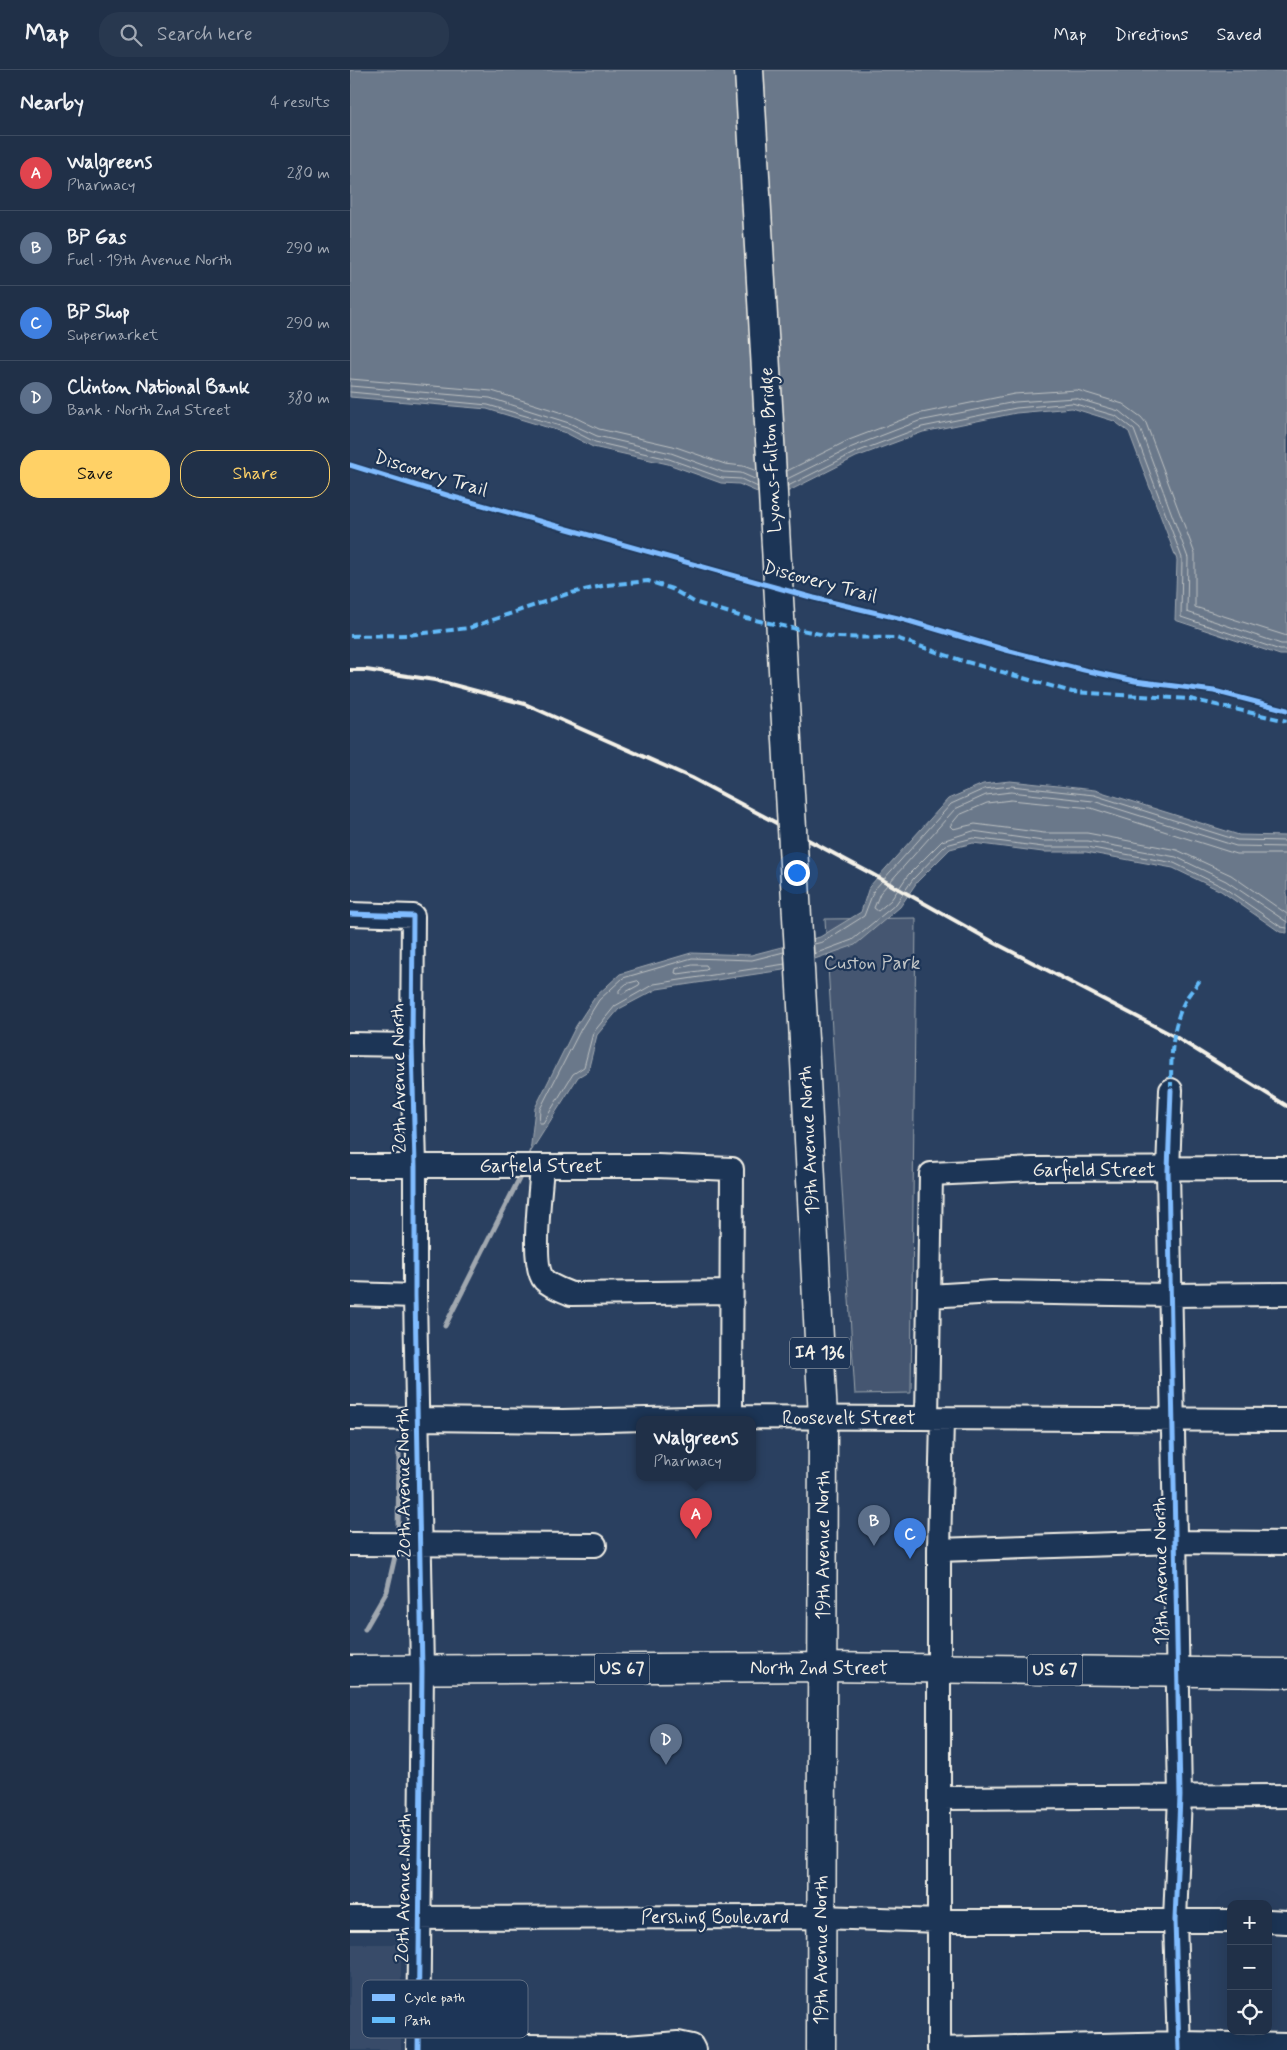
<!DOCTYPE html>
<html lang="en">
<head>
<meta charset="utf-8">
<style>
	body { margin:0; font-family:Mynerve,sans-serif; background:#28384f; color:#f1f3f6 }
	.controls { position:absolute; right:15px; bottom:15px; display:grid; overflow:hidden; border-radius:10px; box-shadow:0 5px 20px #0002 }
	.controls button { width:45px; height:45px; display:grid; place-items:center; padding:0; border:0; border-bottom:1px solid #3d4b60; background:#203048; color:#f1f3f6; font:25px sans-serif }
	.you { position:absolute; left:446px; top:802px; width:18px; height:18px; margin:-12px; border:4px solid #fff; border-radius:50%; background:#1a73e8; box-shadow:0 0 0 8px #1a73e833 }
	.badge { display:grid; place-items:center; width:32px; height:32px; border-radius:50%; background:#ffd166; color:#fff; font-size:16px; font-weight:700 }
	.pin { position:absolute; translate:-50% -41px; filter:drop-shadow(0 1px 2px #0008) }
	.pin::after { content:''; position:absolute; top:26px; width:18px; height:15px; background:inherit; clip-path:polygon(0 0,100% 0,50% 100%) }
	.popup { position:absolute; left:286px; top:1346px; width:120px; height:65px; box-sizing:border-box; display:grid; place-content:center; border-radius:10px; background:#203048; filter:drop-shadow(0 1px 4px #0005); font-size:16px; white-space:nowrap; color:#a2a9b4 }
	.popup b { font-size:19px; color:#f1f3f6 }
	.popup::after { content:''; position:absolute; left:50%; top:100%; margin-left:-10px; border:10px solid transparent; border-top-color:#203048 }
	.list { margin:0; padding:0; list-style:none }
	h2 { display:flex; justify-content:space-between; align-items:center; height:65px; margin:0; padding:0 20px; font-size:21px }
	h2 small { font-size:16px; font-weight:400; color:#a2a9b4 }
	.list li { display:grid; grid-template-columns:32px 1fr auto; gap:15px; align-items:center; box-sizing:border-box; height:75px; padding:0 20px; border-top:1px solid #3d4b60 }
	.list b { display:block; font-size:19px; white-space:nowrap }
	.list p { margin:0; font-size:16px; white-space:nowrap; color:#a2a9b4 }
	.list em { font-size:16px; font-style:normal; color:#a2a9b4 }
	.actions { display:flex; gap:10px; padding:15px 20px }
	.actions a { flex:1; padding:11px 0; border:1px solid #ffd166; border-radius:20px; text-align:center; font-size:18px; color:#ffd166 }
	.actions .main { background:#ffd166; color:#111 }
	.icon { flex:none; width:28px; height:28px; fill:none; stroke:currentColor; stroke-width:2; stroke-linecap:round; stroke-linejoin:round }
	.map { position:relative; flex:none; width:937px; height:1980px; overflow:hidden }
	header { display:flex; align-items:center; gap:30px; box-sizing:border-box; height:70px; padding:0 25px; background:#203048; border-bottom:1px solid #3d4b60 }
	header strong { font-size:24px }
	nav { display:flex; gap:28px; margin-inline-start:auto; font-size:18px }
	.search { width:350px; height:45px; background:#28384f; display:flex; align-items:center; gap:12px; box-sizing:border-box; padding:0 18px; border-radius:20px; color:#a2a9b4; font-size:19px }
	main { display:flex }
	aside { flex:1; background:#203048 }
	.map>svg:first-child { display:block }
	.built { fill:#374c69 }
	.green { fill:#445771; stroke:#9ca4ac }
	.water { fill:#6a788a; stroke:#a1a8b0 }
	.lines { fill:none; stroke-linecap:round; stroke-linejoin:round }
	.shore { stroke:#bdc1c2; stroke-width:1 }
	.stream { stroke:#a1a8b0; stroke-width:5 }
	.minor-casing { stroke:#f4f1e8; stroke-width:26 }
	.major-casing { stroke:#f4f1e8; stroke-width:31 }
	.minor { stroke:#1d3557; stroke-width:22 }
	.major { stroke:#1d3557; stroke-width:28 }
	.rail { stroke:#f4f1e8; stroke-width:4 }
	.major-bridge-casing { stroke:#f4f1e8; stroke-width:31; stroke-linecap:butt }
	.major-bridge { stroke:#1d3557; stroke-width:28 }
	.quiet { stroke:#63bbfa; stroke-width:4; stroke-dasharray:8 4; stroke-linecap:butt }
	.cycleway-casing { stroke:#1d3557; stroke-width:8 }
	.cycleway { stroke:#80bcff; stroke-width:5 }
	.labels { text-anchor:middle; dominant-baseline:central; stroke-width:4.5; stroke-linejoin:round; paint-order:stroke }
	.shield { fill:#1d3557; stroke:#b4b9bc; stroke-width:1 }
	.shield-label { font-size:18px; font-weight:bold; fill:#f4f1e8 }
	.street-label { font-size:19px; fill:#f4f1e8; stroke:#1d3557 }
	.park-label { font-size:19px; fill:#bfc3c4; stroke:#1d3557 }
	.key { fill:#1d3557; stroke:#5e6d82; stroke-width:1 }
	.key-label { font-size:14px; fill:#f4f1e8 }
</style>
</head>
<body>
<header>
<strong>Map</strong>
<div class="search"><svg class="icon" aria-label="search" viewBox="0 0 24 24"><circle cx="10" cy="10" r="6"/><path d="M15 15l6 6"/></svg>Search here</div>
<nav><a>Map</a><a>Directions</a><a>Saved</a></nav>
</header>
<main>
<aside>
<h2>Nearby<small>4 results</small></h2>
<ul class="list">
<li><span class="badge" style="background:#e0444e">A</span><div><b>Walgreens</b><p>Pharmacy</p></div><em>280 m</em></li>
<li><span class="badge" style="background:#5c6f8a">B</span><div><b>BP Gas</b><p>Fuel · 19th Avenue North</p></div><em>290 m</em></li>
<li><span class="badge" style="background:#3f7fe0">C</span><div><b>BP Shop</b><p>Supermarket</p></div><em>290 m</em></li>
<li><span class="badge" style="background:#5c6f8a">D</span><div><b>Clinton National Bank</b><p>Bank · North 2nd Street</p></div><em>380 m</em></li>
</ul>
<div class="actions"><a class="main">Save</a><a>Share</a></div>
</aside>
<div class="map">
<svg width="937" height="1980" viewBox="0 0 937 1980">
	<rect width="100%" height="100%" fill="#2a4060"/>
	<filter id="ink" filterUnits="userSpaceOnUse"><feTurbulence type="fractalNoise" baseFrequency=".02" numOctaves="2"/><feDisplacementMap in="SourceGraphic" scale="10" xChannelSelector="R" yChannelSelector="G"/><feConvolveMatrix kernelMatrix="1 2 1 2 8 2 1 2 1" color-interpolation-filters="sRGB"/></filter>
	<g filter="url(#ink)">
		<path class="built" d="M 0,1874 L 51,1874 L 51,1980 L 0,1980 Z"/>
		<path class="green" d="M 566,848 L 561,1323 L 505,1324 L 475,849 Z"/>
		<path class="water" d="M 0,0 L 937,0 L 937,585 L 930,585 L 825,550 L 827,490 L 779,362 L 764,351 L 722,338 L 666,343 L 573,362 L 506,387 L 423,429 L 389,414 L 371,413 L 318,394 L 243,377 L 216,363 L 137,339 L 0,327 Z
			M 660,711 L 745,720 L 889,765 L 937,766 L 937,863 L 930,862 L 871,821 L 823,798 L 736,782 L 693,782 L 623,773 L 600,779 L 567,812 L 550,837 L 505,875 L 433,900 L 307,919 L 269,939 L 247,965 L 238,1001 L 228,1007 L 180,1083 L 185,1038 L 226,956 L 245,927 L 270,904 L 341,883 L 401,885 L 470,867 L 511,842 L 519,817 L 598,729 L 633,714 Z"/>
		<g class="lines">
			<path class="shore" d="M 0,309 L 142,321 L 222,346 L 249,359 L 323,376 L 375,394 L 393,396 L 407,401
				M 0,316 L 140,328 L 219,353 L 247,366 L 321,383 L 373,402 L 391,403 L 407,410
				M 0,322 L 138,335 L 217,358 L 245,372 L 319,389 L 372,408 L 391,409 L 408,417
				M 437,401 L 499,370 L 567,344 L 664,324 L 727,320 L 773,334 L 791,347 L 796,353 L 845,484 L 845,537 L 937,566
				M 437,409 L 502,377 L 569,351 L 665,332 L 725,328 L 769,341 L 790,358 L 838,488 L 837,542 L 931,574 L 937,574
				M 438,416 L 504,383 L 572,357 L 666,338 L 722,333 L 766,346 L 784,360 L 832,488 L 831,547 L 930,580 L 937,580
				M 937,777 L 886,776 L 743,731 L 661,722 L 636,725 L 605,739 L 530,823 L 524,838 L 528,841 L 541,830 L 558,805 L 592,771 L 623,761 L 693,771 L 738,771 L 826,787 L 876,811 L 937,852
				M 937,784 L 886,784 L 741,738 L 661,730 L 637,733 L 609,745 L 600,756 L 603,759 L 625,754 L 694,763 L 737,763 L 827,780 L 881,805 L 937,844
				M 464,874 L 473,872 L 514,846 L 524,820 L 601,734 L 634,719 L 661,716 L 744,725 L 887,770 L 937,771
				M 434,882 L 402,890 L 342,888 L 273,908 L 249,930 L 231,959 L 190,1039 L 189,1053 L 193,1053 L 223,1004 L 234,997 L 243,963 L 265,936 L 304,914 L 435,894
				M 464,884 L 502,870 L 546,834 L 563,809 L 596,775 L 623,768 L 693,777 L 737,777 L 824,793 L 873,817 L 931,857 L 937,858
				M 343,895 L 356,895 L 358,898 L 356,900 L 328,904 L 325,903 L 326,899 Z
				M 288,911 L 290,913 L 289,915 L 272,924 L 269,923 L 269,920 L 276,914 Z"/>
			<path class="stream" d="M 95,1256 L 169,1109
				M 48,1465 L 49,1380
				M 15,1559 L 37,1521 L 46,1482"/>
			<defs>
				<path id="minor" d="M 0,844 L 63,846 L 62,975 L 65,1096 L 65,1226 L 72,1600 L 68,1980
					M 0,974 L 62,975
					M 821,1020 L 818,1100 L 830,1726 L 825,1850 L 829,1980
					M 0,1096 L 307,1096 L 382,1099 L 381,1347
					M 192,1096 C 191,1118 180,1195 194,1210 C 201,1217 212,1220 221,1224 L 381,1222
					M 0,1224 L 65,1226
					M 579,1226 L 644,1222 L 821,1225 L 937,1224
					M 0,1348 L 213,1351 L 381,1347 L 937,1350
					M 577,1348 L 581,1104 L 683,1099 L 937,1098
					M 0,1474 L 245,1475
					M 589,1480 L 825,1472 L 937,1473
					M 590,1728 L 937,1726
					M 0,1848 L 471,1847 L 590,1851 L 881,1851
					M 918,1851 L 937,1852
					M 68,1975 L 277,1977 L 328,1973 L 342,1976 L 344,1980
					M 589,1979 L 829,1973 L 937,1975
					M 589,1980 L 589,1480 L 592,1349"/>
				<path id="major" d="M 454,970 L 473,1348 L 471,1980
					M 0,1600 L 472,1597 L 937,1603"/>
			</defs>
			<use href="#minor" class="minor-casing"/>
			<use href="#major" class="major-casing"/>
			<use href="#minor" class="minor"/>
			<use href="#major" class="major"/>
			<path class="rail" d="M 0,600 L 16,600 L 85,610 L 175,634 L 342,708 L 522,804 L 645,873 L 824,966 L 937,1036"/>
			<defs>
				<path id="major-bridge" d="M 399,0 L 454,970"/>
			</defs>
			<use href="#major-bridge" class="major-bridge-casing"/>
			<use href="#major-bridge" class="major-bridge"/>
			<path class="quiet" d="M 0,566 L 57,565 L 119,558 L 217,524 L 256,515 L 298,511 L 322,519 L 344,532 L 396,548 L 484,567 L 546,568 L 610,590 L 722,622 L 840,629 L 937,651
				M 821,1020 C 821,990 821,956 836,929 C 840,922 846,916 850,910"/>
			<defs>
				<path id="cycleway" d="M 0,395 L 100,426 L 464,528 L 552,549 L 656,580 L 734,600 L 785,611 L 864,621 L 937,640
					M 0,844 L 63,846 L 62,975 L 65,1096 L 65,1226 L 72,1600 L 68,1980
					M 821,1020 L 818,1100 L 830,1726 L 825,1850 L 829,1980"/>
			</defs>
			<use href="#cycleway" class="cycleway-casing"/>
			<use href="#cycleway" class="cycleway"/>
		</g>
	</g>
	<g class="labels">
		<g class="shield">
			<rect x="440" y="1267.5" width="60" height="31" rx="4"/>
			<rect x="244.5" y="1583.5" width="55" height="31" rx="4"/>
			<rect x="677.5" y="1584.5" width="55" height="31" rx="4"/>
		</g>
		<g class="shield-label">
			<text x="470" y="1283">IA 136</text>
			<text x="272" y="1599">US 67</text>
			<text x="705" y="1600">US 67</text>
		</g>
		<g class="street-label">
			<text transform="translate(421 380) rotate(-93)">Lyons-Fulton Bridge</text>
			<text transform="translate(81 404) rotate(17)">Discovery Trail</text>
			<text transform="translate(470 512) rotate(15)">Discovery Trail</text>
			<text transform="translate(49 1008) rotate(-91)">20th Avenue North</text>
			<text transform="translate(459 1070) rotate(-93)">19th Avenue North</text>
			<text x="191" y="1096">Garfield Street</text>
			<text x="744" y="1100">Garfield Street</text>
			<text x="499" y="1348">Roosevelt Street</text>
			<text transform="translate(54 1413) rotate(-91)">20th Avenue North</text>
			<text transform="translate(473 1475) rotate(-90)">19th Avenue North</text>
			<text transform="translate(811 1501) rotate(-91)">18th Avenue North</text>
			<text x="469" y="1598">North 2nd Street</text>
			<text transform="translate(54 1818) rotate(-89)">20th Avenue North</text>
			<text x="365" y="1847">Pershing Boulevard</text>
			<text transform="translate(471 1880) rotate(-90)">19th Avenue North</text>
		</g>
		<g class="park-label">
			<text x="522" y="893">Custon Park</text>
		</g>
	</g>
	<rect x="12" y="1910" width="166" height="58" rx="8" class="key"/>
	<rect x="22" y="1924" width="23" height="7" fill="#80bcff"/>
	<rect x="22" y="1947" width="23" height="6" fill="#63bbfa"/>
	<g class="key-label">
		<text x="54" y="1932">Cycle path</text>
		<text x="54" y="1955">Path</text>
	</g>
</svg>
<div class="controls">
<button>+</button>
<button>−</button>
<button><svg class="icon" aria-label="locate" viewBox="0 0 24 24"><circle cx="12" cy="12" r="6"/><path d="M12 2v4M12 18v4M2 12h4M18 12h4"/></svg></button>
</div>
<div class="you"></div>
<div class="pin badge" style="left:346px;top:1469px;background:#e0444e">A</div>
<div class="popup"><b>Walgreens</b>Pharmacy</div>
<div class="pin badge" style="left:524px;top:1476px;background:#5c6f8a">B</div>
<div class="pin badge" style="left:560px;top:1489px;background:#3f7fe0">C</div>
<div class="pin badge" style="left:316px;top:1695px;background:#5c6f8a">D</div>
</div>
</main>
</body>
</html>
